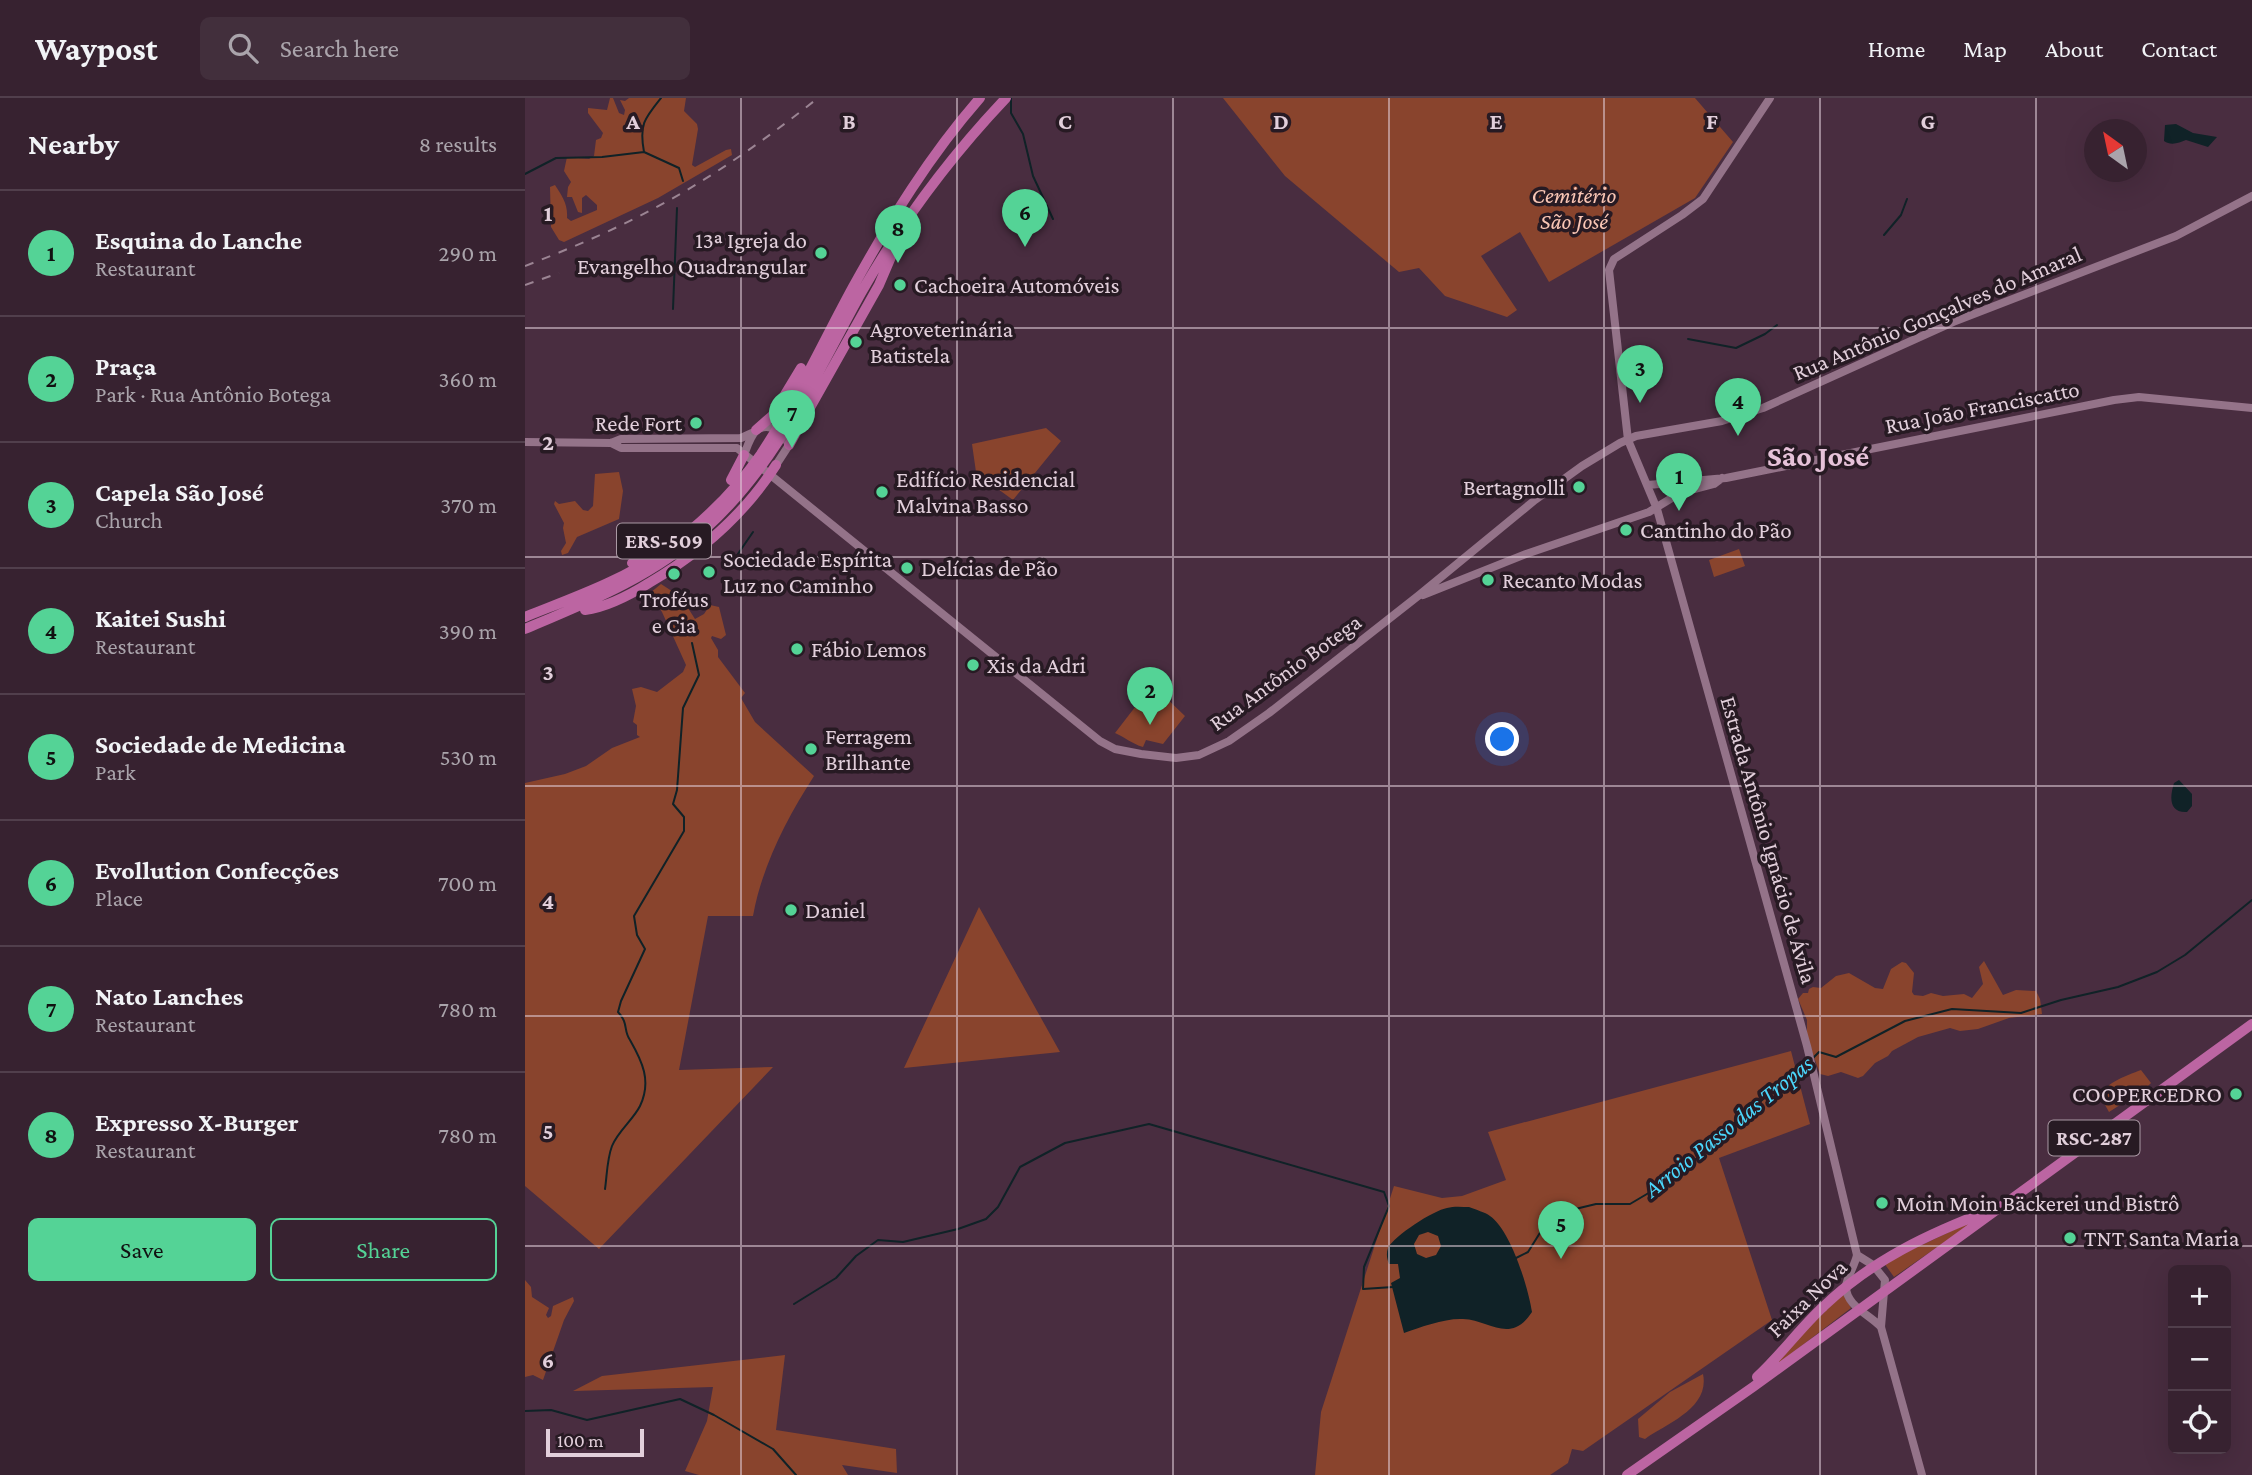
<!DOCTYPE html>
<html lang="en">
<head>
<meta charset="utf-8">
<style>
	body { margin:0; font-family:"Crimson Pro",serif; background:#422f3c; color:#f1f3f6 }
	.controls { position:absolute; right:21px; bottom:21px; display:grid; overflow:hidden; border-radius:10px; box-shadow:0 7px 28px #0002 }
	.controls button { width:63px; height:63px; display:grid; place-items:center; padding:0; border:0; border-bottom:2px solid #513f4c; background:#372230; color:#f1f3f6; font:35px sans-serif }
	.compass { position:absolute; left:1559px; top:21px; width:63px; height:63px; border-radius:50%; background:#372230; box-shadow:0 7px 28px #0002; rotate:327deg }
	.scale { position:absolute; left:21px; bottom:18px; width:98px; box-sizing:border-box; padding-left:7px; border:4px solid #e2cfdb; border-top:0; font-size:19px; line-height:24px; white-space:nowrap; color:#e2cfdb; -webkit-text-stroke:5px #271a23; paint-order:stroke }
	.you { position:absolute; left:978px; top:642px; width:24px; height:24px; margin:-18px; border:5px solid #fff; border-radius:50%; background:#1a73e8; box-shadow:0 0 0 10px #1a73e833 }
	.badge { display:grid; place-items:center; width:46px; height:46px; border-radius:50%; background:#54d396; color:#111; font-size:23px; font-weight:700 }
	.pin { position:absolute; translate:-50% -58px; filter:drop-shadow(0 2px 4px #0008) }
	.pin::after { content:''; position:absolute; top:37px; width:24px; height:21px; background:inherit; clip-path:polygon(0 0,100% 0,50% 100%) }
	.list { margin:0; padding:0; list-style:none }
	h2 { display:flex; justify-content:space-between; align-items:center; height:91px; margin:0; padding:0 28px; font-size:30px }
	h2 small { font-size:23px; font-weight:400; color:#aaa4ab }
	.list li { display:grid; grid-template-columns:46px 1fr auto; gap:21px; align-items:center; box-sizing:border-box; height:126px; padding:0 28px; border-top:2px solid #513f4c }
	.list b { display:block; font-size:26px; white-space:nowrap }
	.list p { margin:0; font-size:23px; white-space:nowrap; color:#aaa4ab }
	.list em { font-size:23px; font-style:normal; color:#aaa4ab }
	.actions { display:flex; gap:14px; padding:21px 28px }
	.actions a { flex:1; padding:16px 0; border:2px solid #54d396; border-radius:10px; text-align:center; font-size:24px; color:#54d396 }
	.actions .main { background:#54d396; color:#111 }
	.icon { flex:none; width:38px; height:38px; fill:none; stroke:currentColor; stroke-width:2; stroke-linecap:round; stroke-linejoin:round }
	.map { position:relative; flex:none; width:1727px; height:1377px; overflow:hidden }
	header { display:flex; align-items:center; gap:42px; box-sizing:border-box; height:98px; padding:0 35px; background:#372230; border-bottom:2px solid #513f4c }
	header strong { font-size:33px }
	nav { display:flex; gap:38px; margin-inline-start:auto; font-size:24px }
	.search { width:490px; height:63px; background:#422f3c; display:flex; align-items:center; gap:18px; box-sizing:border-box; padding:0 24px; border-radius:10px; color:#aaa4ab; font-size:26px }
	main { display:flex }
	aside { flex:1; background:#372230 }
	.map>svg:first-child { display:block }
	.green { fill:#89442d }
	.water { fill:#102227; fill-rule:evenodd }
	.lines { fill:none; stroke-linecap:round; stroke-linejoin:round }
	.stream { stroke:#102227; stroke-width:2 }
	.minor { stroke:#947389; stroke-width:8 }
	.highway { stroke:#bc65a2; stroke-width:10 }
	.rail { stroke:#9b8493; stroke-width:2; stroke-dasharray:9 9; stroke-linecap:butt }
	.grid { fill:none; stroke:#e2cfdb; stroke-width:2; stroke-opacity:0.55 }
	.poi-dot { fill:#54d396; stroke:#271a23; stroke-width:2.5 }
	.labels { text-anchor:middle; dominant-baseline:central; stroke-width:7; stroke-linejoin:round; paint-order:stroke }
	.shield { fill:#271a23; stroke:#aa99a4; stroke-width:2 }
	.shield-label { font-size:21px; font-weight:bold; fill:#e2cfdb }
	.park-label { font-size:23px; font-style:italic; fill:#fac6b5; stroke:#271a23 }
	.poi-label { font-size:23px; fill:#e2cfdb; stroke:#271a23; text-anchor:start }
	.street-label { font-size:23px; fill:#e2cfdb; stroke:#271a23 }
	.water-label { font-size:24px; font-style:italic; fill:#4bd6fb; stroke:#271a23 }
	.district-label { font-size:30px; font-weight:bold; fill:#e6c2d9; stroke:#271a23 }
	.grid-label { font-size:23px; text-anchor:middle; font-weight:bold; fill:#e2cfdb; stroke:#271a23; stroke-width:7; stroke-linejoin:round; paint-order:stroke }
</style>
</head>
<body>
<header>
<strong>Waypost</strong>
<div class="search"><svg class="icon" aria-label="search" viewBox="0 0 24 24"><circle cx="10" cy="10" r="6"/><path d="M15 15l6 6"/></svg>Search here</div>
<nav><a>Home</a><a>Map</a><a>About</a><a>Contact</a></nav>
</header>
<main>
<aside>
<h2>Nearby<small>8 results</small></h2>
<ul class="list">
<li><span class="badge">1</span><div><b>Esquina do Lanche</b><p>Restaurant</p></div><em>290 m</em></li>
<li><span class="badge">2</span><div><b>Praça</b><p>Park · Rua Antônio Botega</p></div><em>360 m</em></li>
<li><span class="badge">3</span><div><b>Capela São José</b><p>Church</p></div><em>370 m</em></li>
<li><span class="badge">4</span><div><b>Kaitei Sushi</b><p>Restaurant</p></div><em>390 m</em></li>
<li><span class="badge">5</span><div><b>Sociedade de Medicina</b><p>Park</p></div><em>530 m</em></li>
<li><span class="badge">6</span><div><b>Evollution Confecções</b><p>Place</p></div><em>700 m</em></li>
<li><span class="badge">7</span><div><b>Nato Lanches</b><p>Restaurant</p></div><em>780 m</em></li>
<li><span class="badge">8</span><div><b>Expresso X-Burger</b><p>Restaurant</p></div><em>780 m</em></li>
</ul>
<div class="actions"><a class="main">Save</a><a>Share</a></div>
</aside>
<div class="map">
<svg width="1727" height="1377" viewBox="0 0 1727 1377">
	<rect width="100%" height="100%" fill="#492d40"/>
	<path class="green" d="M 85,0 L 88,0 L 94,15 L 99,17 L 100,12 L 95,2 L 100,3 L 104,0 L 161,0 L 159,13 L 172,26 L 173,31 L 167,67 L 170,69 L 201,52 L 206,51 L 207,57 L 133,100 L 39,144 L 34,142 L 26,129 L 25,89 L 30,87 C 37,98 43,106 42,120 L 46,123 L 72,112 L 72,107 L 61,97 L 57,100 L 57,115 L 53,114 L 47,99 L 42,99 L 43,89 L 46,84 L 39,73 L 42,59 L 64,61 L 69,58 L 71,42 L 76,40 L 78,35 L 63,15 L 63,10 L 82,12 Z
		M 698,0 L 1170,0 L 1208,44 L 1170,100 L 1024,184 L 995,134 L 956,158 L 992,212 L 982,219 L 920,198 L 894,170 L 874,174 L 760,78 Z
		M 521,330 L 536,343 L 488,402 L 458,380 L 452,381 L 447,346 Z
		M 94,374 L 98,393 L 94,421 L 52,439 L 43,455 L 37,457 L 36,453 L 41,445 L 38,430 L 39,425 L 29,406 L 30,403 L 34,406 L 50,403 L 58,412 L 63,413 L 68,408 L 70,376 Z
		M 1214,451 L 1220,468 L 1189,479 L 1184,462 Z
		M 136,486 L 156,499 L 170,521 L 179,516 L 185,507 L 194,509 L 201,537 L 196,541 L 187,538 L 186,540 L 193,552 L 193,559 L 220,595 L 216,600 L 230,624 L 289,678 C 262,720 237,768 228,818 L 183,818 L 154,972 L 248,969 L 74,1151 L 0,1088 L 0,685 L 40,676 L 61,668 L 87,650 L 115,639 L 112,637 L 112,627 L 108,624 L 111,608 L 107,591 L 116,589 L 132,594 L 158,574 L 161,567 L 137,514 L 125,495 Z
		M 624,591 L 637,596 L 660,618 L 638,646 L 621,642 L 618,649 C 607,646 600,639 590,635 Z
		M 454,809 L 535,954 L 379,970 Z
		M 1459,863 L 1478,897 L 1491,892 L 1511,893 L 1515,901 L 1517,916 L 1484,920 L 1453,931 L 1435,933 L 1425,930 L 1393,939 L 1367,953 L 1363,958 L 1350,965 L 1338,978 L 1333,980 L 1316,974 L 1303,978 L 1295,976 L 1282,940 L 1282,922 L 1273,901 L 1278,895 L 1283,895 L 1284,891 L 1288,889 L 1296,890 L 1311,878 L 1324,875 L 1350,890 L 1358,891 L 1366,871 L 1377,864 L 1381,865 L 1389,875 L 1387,894 L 1389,897 L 1398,898 L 1406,895 L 1418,898 L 1439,896 L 1447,900 L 1458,886 L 1454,869 Z
		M 1266,953 L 1285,1026 L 1194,1060 L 1247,1222 L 1058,1353 L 1047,1351 L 1043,1365 L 1025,1377 L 790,1377 L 796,1314 L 869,1088 L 917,1100 L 937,1098 L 981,1082 L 963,1034 Z
		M 1616,972 L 1626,985 L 1620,991 L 1584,1014 L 1575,998 C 1583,983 1601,978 1616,972 Z
		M 1454,1120 L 1369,1179 L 1359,1165 Z
		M 0,1182 L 6,1189 L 7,1199 L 24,1210 L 21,1217 L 23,1220 L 26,1218 L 28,1208 L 48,1199 L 49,1203 L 39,1222 L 18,1282 L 8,1277 L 0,1279 Z
		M 1318,1196 L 1326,1210 L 1246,1271 L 1253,1260 Z
		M 260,1257 L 251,1332 L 371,1351 L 372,1375 L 317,1367 L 323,1377 L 174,1377 L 160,1373 L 182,1323 L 188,1289 L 48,1293 L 77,1278 Z
		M 1178,1276 C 1185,1310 1143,1325 1120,1341 L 1114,1339 L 1113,1321 L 1145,1294 Z"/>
	<path class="water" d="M 1651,26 L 1668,35 L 1692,39 L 1683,49 L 1661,42 C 1654,45 1646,48 1639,43 L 1640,27 Z
		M 1654,682 L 1667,696 L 1667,708 L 1662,714 C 1643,715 1645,698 1649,685 Z
		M 944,1109 C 951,1112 960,1114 965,1118 C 986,1133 1003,1189 1007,1214 C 985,1247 965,1222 938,1221 C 920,1220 896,1229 879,1235 L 866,1185 L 875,1180 L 873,1166 L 864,1166 C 862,1161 861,1156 863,1150 C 869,1138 909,1112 922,1110 C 929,1108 937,1109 944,1109 ZM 903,1134 L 913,1138 L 916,1148 L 911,1157 L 901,1160 L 892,1156 L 889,1146 L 894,1137 Z"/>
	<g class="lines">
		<path class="stream" d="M 136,0 C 119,21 114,27 119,54 L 154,70 L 158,83
			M 486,0 L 486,15 L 498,36 L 508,78 L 528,121
			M 0,76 L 31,60 L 77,59 L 119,54
			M 1359,137 L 1376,117 L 1382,101
			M 148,211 L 152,110
			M 1163,241 L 1211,250 L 1240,236 L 1252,227
			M 206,466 L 228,434
			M 1289,959 L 1294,954 L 1311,959 L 1380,923 L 1427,911 L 1496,915 L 1536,902 L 1593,889 L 1632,874 L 1660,857 L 1727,802
			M 80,1091 C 82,1077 82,1061 87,1048 C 93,1033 108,1022 115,1008 C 127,983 117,963 105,942 C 98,932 104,926 93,914 L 96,903 L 120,851 L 112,837 L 109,818 L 159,733 L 159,719 L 148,706 L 152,692 L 158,610 L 174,577 L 167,545
			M 991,1160 L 1003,1154 L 1018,1130 L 1042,1113 L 1071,1106 L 1105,1106 L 1132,1090 L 1175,1058 L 1190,1041 L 1282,965
			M 269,1206 L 311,1180 L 331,1158 L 353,1142 L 378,1144 L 433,1131 L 461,1121 L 473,1109 L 495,1069 L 540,1045 L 624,1026 L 859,1094 L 864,1108 L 839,1169 L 838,1191 L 868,1189
			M 0,1313 L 26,1312 L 62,1322 L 155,1301 L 189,1317 L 248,1351 L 271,1377"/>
		<path class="minor" d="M 1245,0 L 1178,101 L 1157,117 L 1089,161 L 1084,172 L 1103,342 L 1132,411 L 1282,948 L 1332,1157 C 1330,1167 1322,1179 1321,1188 C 1320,1207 1345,1217 1356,1229
			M 0,344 L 86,345 L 96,341 L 216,340 L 227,335
			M 86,345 L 96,350 L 212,350 L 575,643 L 590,651 L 616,656 L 651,660 L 674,657 L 704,643 L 744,615 L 893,498 L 1010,402 L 1057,368 L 1095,345 L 1111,338 L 1197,323 L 1238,310 L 1428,224 L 1651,138 L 1727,98
			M 219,357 C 226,338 230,322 254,332
			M 251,367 L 264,347 L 261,342
			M 1123,387 L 1201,380 L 1589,302 L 1614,299 L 1727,310
			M 898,497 L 1001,456 L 1124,414 L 1155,395 L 1189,386 L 1197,380
			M 1332,1157 L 1348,1167 L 1360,1182 L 1356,1229 L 1397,1377"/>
		<path class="highway" d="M 231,332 L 247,318 L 276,270
			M 264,347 L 354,187 L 372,145
			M 206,382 L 219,357
			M 107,465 L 157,430
			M 60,512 C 83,509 105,497 124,485 C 175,455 219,417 251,367
			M 0,519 C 47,500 97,483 139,453 C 175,427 210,393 236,356 C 271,303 298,244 328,189 C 365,122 405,57 455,0
			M 0,531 C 64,504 127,479 179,432 C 252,367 290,278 336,195 C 376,125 426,58 481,0
			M 1232,1279 C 1256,1257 1275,1230 1299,1208 C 1347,1162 1405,1135 1466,1112
			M 1102,1377 L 1228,1289 L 1727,926"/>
		<path class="rail" d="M 0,168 C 44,151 87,133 128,111 C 187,80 241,41 293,0
			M 0,187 L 34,175"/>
	</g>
	<path class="grid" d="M 216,0 L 216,1377M 432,0 L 432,1377M 648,0 L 648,1377M 864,0 L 864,1377M 1079,0 L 1079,1377M 1295,0 L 1295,1377M 1511,0 L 1511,1377M 0,230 L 1727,230M 0,459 L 1727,459M 0,688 L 1727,688M 0,918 L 1727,918M 0,1148 L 1727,1148"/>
	<g class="poi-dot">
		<circle cx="296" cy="155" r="7"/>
		<circle cx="375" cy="187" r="7"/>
		<circle cx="331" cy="244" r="7"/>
		<circle cx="171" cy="325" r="7"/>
		<circle cx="1054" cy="389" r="7"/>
		<circle cx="357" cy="394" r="7"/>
		<circle cx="1101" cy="432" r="7"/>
		<circle cx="382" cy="470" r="7"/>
		<circle cx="184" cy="474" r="7"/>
		<circle cx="149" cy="476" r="7"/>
		<circle cx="963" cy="482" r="7"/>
		<circle cx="272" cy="551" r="7"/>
		<circle cx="448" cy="567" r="7"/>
		<circle cx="286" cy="651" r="7"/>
		<circle cx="266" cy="812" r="7"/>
		<circle cx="1711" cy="996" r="7"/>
		<circle cx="1357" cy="1105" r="7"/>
		<circle cx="1545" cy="1140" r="7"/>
	</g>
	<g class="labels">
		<g class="shield">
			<rect x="92" y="425.5" width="94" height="35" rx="5"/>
			<rect x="1523.5" y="1022.5" width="91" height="35" rx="5"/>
		</g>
		<g class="shield-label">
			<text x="139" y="443">ERS-509</text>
			<text x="1569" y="1040">RSC-287</text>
		</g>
		<g class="park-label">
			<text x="1049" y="97">Cemitério<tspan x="1049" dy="26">São José</tspan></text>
		</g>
		<g class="poi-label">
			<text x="282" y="142" text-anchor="end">13ª Igreja do<tspan x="282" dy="26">Evangelho Quadrangular</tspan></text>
			<text x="389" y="187">Cachoeira Automóveis</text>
			<text x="345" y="231">Agroveterinária<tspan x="345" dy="26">Batistela</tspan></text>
			<text x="157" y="325" text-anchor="end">Rede Fort</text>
			<text x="371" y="381">Edifício Residencial<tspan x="371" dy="26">Malvina Basso</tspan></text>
			<text x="1040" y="389" text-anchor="end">Bertagnolli</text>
			<text x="1115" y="432">Cantinho do Pão</text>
			<text x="198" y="461">Sociedade Espírita<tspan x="198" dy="26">Luz no Caminho</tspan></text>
			<text x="396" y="470">Delícias de Pão</text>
			<text x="977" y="482">Recanto Modas</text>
			<text x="149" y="501" text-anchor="middle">Troféus<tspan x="149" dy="26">e Cia</tspan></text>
			<text x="286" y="551">Fábio Lemos</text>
			<text x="462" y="567">Xis da Adri</text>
			<text x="300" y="638">Ferragem<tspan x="300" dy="26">Brilhante</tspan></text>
			<text x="280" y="812">Daniel</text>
			<text x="1697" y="996" text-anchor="end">COOPERCEDRO</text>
			<text x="1371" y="1105">Moin Moin Bäckerei und Bistrô</text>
			<text x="1559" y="1140">TNT Santa Maria</text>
		</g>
		<g class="street-label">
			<text transform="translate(1412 215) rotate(-23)">Rua Antônio Gonçalves do Amaral</text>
			<text transform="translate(1457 309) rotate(-11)">Rua João Franciscatto</text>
			<text transform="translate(760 574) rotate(-36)">Rua Antônio Botega</text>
			<text transform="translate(1244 742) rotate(74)">Estrada Antônio Ignácio de Ávila</text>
			<text transform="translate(1282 1200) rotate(-44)">Faixa Nova</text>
		</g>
		<g class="water-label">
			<text transform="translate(1203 1028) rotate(-39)">Arroio Passo das Tropas</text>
		</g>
		<g class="district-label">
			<text x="1293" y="357">São José</text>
		</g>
	</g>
	<g class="grid-label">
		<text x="108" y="31">A</text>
		<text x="324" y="31">B</text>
		<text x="540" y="31">C</text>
		<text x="756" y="31">D</text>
		<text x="971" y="31">E</text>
		<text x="1187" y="31">F</text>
		<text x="1403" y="31">G</text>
		<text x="23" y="123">1</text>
		<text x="23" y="352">2</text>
		<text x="23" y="582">3</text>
		<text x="23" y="811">4</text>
		<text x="23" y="1041">5</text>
		<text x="23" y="1270">6</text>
	</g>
</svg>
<div class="controls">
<button>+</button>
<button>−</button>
<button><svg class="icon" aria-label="locate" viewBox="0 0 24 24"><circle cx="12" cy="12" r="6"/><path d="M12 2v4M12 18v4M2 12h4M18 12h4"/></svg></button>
</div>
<svg class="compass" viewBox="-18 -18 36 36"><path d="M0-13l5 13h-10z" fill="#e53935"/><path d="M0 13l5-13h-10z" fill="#aaa4ab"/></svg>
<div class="scale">100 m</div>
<div class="you"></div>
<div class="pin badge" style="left:1154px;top:413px">1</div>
<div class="pin badge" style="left:625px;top:627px">2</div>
<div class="pin badge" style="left:1115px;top:305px">3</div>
<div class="pin badge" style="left:1213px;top:338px">4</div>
<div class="pin badge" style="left:1036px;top:1161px">5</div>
<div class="pin badge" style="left:500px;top:149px">6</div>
<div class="pin badge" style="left:267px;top:350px">7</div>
<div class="pin badge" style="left:373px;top:165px">8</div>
</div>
</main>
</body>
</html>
